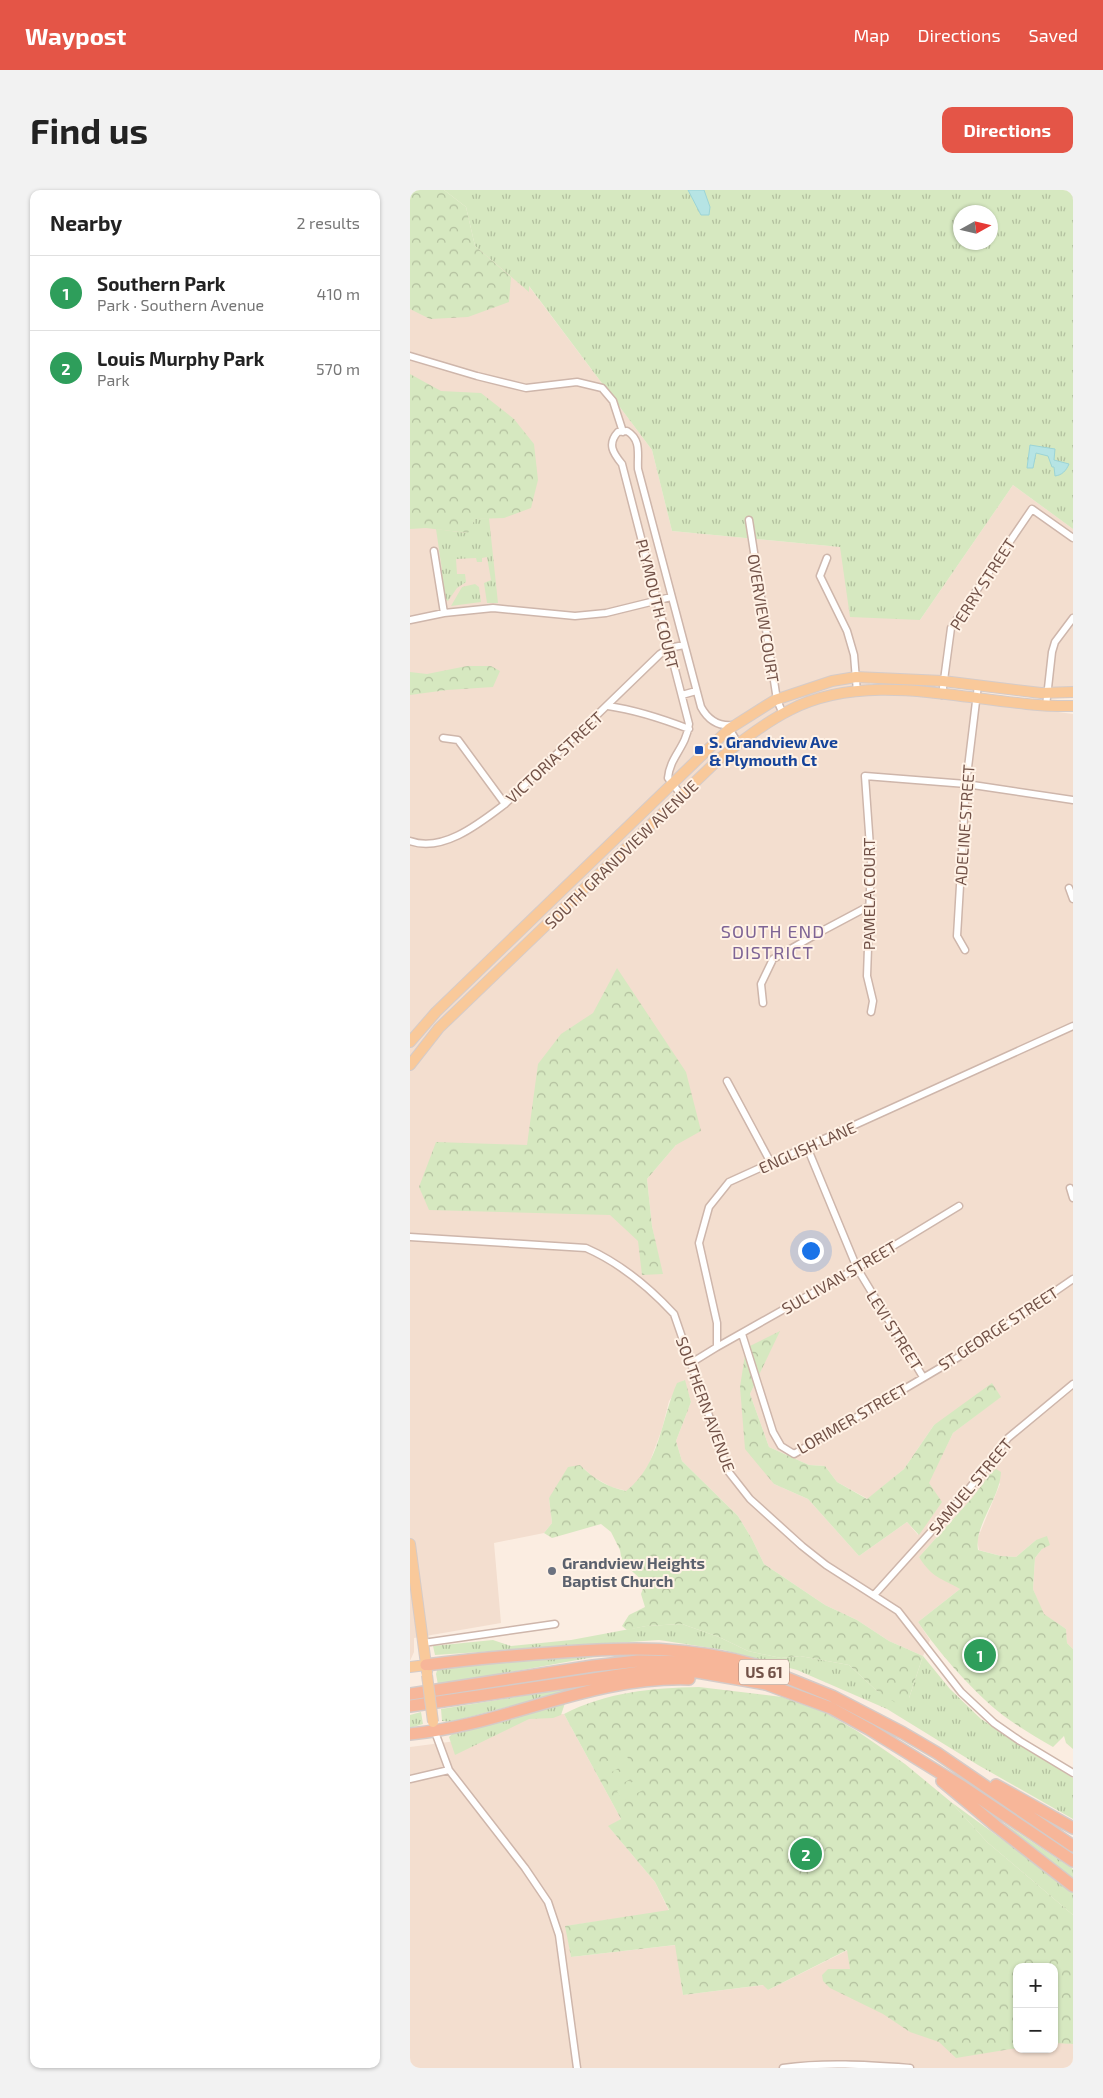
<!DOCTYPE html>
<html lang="en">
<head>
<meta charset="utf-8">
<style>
	body { margin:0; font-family:"Exo 2",sans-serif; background:#f2f2f2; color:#222 }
	.controls { position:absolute; right:15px; bottom:15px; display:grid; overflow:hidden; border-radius:10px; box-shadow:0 1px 4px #0004 }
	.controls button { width:45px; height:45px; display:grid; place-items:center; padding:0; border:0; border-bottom:1px solid #e0e0e0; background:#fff; color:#222; font:25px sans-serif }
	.compass { position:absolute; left:543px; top:15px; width:45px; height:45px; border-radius:50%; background:#fff; box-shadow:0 1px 4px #0004; rotate:82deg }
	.you { position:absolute; left:400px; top:1060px; width:18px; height:18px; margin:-12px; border:4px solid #fff; border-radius:50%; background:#1a73e8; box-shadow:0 0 0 8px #1a73e833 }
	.badge { display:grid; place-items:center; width:32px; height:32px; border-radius:50%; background:#e45547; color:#fff; font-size:16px; font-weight:700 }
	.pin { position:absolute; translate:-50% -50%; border:2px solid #fff; box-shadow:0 1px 5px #0006 }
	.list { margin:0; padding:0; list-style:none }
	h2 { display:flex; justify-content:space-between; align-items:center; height:65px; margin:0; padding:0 20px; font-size:21px }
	h2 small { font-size:16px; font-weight:400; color:#767676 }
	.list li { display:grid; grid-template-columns:32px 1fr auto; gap:15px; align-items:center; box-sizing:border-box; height:75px; padding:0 20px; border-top:1px solid #e0e0e0 }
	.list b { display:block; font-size:19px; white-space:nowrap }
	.list p { margin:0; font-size:16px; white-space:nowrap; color:#767676 }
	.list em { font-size:16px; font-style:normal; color:#767676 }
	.map { position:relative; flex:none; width:663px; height:1878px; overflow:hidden; border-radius:10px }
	header { display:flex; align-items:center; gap:30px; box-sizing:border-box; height:70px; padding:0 25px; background:#e45547; color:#fff }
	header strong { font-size:24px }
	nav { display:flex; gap:28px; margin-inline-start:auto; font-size:18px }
	.intro { display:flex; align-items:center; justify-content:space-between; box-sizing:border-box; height:120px; padding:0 30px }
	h1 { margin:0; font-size:35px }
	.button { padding:12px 22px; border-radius:10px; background:#e45547; color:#fff; font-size:18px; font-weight:700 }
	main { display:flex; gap:30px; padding:0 30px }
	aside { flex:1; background:#fff; border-radius:10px; box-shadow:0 1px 4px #0004 }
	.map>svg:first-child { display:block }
	.residential { fill:#f3decf; fill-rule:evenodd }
	.grass { fill:url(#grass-tufts); fill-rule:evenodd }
	.forest { fill:url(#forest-crowns) }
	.pitch { fill:#d6e8c0 }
	.water { fill:#b6e4e4; stroke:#9cd4d6 }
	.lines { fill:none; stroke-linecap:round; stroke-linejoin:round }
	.minor-casing { stroke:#ceb6ab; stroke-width:9 }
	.primary-casing { stroke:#d5cbc8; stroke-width:12 }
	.trunk-casing { stroke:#d5cbc8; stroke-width:14 }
	.minor { stroke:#fff; stroke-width:6 }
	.primary { stroke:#f9c99a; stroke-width:10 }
	.trunk { stroke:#f7b699; stroke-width:11 }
	.primary-bridge-casing { stroke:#d5cbc8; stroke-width:12; stroke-linecap:butt }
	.primary-bridge { stroke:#f9c99a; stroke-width:10 }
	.transit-dot { fill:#1a4fb4; stroke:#fff2e6; stroke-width:2 }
	.worship-dot { fill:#6b7280; stroke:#fff2e6; stroke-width:2 }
	.labels { text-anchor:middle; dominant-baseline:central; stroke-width:4; stroke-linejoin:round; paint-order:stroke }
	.shield { fill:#fff2e6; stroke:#9c8277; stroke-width:1 }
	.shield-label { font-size:15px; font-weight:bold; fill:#725248 }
	.street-label { font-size:16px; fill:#725248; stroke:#fff2e6 }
	.transit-label { font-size:16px; font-weight:bold; fill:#164399; stroke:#fff2e6; text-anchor:start }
	.worship-label { font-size:16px; font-weight:bold; fill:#5b616d; stroke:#fff2e6; text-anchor:start }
	.neighbourhood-label { font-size:18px; letter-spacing:1px; fill:#7e6495; stroke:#fff2e6 }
</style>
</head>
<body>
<header>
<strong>Waypost</strong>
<nav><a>Map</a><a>Directions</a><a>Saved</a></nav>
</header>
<div class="intro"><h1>Find us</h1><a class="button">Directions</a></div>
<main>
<aside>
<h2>Nearby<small>2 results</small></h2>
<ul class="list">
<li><span class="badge" style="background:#2e9e5b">1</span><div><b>Southern Park</b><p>Park · Southern Avenue</p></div><em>410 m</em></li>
<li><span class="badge" style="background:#2e9e5b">2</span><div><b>Louis Murphy Park</b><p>Park</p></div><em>570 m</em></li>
</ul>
</aside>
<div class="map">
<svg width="663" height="1878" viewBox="0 0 663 1878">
	<defs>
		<pattern id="grass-tufts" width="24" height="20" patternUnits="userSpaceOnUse" patternTransform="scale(1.25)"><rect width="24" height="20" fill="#d6e8c0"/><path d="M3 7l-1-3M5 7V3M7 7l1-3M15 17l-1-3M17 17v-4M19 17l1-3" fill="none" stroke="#b2bf9e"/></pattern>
		<pattern id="forest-crowns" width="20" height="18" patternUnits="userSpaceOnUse" patternTransform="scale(1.25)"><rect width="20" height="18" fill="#d6e8c0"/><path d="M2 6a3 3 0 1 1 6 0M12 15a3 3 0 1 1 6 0" fill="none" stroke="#b2bf9e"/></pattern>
	</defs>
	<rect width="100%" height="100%" fill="#fbede1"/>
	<path class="residential" d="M 65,56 L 118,95 L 242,260 L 262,341 L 430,357 L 510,430 L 603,295 L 663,339 L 663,498 L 647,500 L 457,484 L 463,503 L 554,509 L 663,524 L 663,1459 L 657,1453 L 656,1439 L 633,1424 L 623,1399 L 625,1368 L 632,1359 L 626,1350 L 606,1367 L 591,1366 L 569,1360 L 567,1350 L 590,1294 L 580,1284 L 562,1308 L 509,1367 L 550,1399 L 508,1432 L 520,1450 L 513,1466 L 479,1451 L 447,1430 L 415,1415 L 354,1374 L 342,1349 L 328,1326 L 272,1271 L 266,1251 L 281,1212 L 274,1190 L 259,1211 L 252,1239 L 239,1274 L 229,1290 L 217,1301 L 201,1297 L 182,1286 L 170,1275 L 139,1308 L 142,1333 L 134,1343 L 84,1353 L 91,1433 L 4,1448 L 4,1462 L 0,1471 L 0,81 ZM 214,811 L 266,955 L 237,989 L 242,1036 L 252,1084 L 246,1084 ZM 369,1141 L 340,1204 L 359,1257 L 399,1275 L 415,1276 L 427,1292 L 458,1309 L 494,1279 L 524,1235 L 590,1207 L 543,1243 L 518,1293 L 508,1345 L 497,1332 L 449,1366 L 398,1309 L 364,1294 L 330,1197 Z
		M 154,1524 L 211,1629 L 199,1637 L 245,1692 L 259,1721 L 156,1736 L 161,1767 L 266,1755 L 273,1805 L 354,1795 L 358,1800 L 438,1760 L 607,1833 L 607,1859 L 644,1859 L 644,1811 L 663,1798 L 663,1878 L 0,1878 L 0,1557 L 54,1550 L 117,1526 Z"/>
	<path class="grass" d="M 34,0 L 663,0 L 663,339 L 603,295 L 510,430 L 440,427 L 430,357 L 262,341 L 242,260 L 119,96 L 119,102 L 65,56 L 56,17 ZM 550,22 L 580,22 L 580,52 L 550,52 Z
		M 79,328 L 88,413 L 77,413 L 74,393 L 81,390 L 77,367 L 72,368 L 72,372 L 67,372 L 66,368 L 46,369 L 47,384 L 55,384 L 56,392 L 47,398 L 38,411 L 33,408 L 30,386 L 32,380 L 26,339 L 57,343 L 65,329 Z
		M 65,394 L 69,397 L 71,412 L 41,416 L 52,397 Z
		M 272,1434 L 309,1447 L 338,1461 L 371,1468 L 390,1466 L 439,1475 L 468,1502 L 499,1508 L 513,1466 L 540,1499 L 571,1529 L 663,1588 L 663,1629 L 568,1575 L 477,1519 L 387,1480 L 314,1460 L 249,1450 L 25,1465 L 23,1456 L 83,1450 L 101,1456 L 161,1450 L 236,1436 Z
		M 206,1463 L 28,1495 L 26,1484 L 28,1477 Z
		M 174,1496 L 174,1497 L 40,1532 L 32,1531 L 31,1519 Z
		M 155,1513 L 151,1525 L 143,1528 L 119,1529 L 45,1565 L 39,1547 L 44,1542 Z
		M 11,1522 L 13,1534 L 0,1538 L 0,1525 Z
		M 541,1612 L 663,1701 L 663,1725 L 577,1652 Z
		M 595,1634 L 663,1679 L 663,1689 L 594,1636 Z"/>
	<path class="forest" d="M 0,0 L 34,0 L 56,17 L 65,56 L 101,87 L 99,112 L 58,127 L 20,129 L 0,119 Z
		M 0,184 L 31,201 L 71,203 L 104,229 L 124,254 L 128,290 L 121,318 L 94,328 L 65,329 L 58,343 L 16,338 L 0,339 Z
		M 57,476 L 81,476 L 90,481 L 83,497 L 37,500 L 0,505 L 0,482 L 17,484 Z
		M 207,778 L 276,882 L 291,941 L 266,955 L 237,989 L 242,1036 L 253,1084 L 232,1085 L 228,1051 L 200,1025 L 19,1020 L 9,997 L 26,952 L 117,955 L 128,874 L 151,844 L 183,823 Z
		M 370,1141 L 340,1204 L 359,1257 L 399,1275 L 415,1276 L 427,1292 L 457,1309 L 494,1279 L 524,1235 L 582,1193 L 591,1207 L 543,1243 L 519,1293 L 532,1312 L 509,1345 L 497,1332 L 449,1366 L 398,1309 L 364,1294 L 335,1259 L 330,1197 L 336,1158 Z
		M 275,1190 L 281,1212 L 266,1251 L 272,1271 L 328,1326 L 342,1349 L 354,1374 L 415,1415 L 447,1430 L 479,1451 L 513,1466 L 499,1508 L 486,1513 L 468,1502 L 439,1475 L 390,1466 L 371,1468 L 338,1461 L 309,1447 L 272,1434 L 236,1436 L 217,1440 L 212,1436 L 219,1425 L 235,1417 L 231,1404 L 235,1393 L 212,1372 L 210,1360 L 201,1342 L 191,1334 L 142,1348 L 134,1343 L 142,1333 L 139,1308 L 158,1277 L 170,1275 C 184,1289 197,1297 216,1301 C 250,1275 251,1229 267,1193 Z
		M 586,1279 L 591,1282 C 590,1309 564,1335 568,1360 L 591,1366 L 606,1367 L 626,1350 L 637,1346 L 640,1355 L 632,1359 L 625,1368 L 623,1399 L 634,1424 L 656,1439 L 657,1453 L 663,1459 L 663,1559 L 656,1553 L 654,1546 L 643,1557 C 626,1547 610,1538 594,1526 C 564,1503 529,1463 508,1432 L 550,1399 C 531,1388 522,1388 509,1367 L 562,1308 L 580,1284 Z
		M 289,1497 L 372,1507 L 416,1523 L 447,1541 L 495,1574 L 541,1612 L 577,1652 L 663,1725 L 663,1854 L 644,1853 L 644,1777 L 607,1777 L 607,1858 L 546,1868 L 529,1852 L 500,1842 L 473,1824 L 420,1798 L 413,1791 L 412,1785 L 418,1779 L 440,1779 L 437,1760 L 358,1800 L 353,1795 L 273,1805 L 265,1755 L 161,1767 L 155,1736 L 259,1720 L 245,1692 L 198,1636 L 211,1629 L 154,1524 C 197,1502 241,1498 289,1497 Z"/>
	<path class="pitch" d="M 214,1561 L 220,1572 L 198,1584 L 192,1574 Z
		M 222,1575 L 227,1585 L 205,1598 L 199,1588 Z
		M 229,1588 L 235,1599 L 212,1611 L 207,1601 Z"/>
	<path class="water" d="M 278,0 L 294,0 L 300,17 L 299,25 L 291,25 Z
		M 620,255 L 645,259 L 644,270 L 659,274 C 656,281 652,285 645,286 L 644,277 L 642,277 L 638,266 L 626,263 L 623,278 L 617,278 Z"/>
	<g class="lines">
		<defs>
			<path id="minor" d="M 0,166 L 67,186 L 116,198 L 167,192 L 192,198 L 203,211 L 213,242
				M 339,330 L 367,510 L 373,524
				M 24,361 L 34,423
				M 417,368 L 410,386 L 437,441 L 444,465 L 447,502
				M 0,430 L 34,423 L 83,418 L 165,426 L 196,423 L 261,407
				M 272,505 L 286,501
				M 532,505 L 541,438 L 622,319 L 663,348
				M 198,516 C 226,520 253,529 279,539
				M 636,516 L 642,462 L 645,452 L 663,428
				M 318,537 L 328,553
				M 33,548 L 48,550 L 95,614
				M 272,606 L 258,588 C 260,566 276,558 279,534 L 212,274 C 203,263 197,254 208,242 L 217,241 C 232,250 227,265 228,279 L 291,517 C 298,530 308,537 324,535
				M 0,651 C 33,663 70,633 95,614 L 250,464 L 259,458 L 274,455
				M 659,698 L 663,709
				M 555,760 L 547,746 L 556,594 L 568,495
				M 353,813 L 351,794 L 363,769 L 412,741 L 459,716
				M 461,822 L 463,811 L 457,786 L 461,671 L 455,586 L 556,594 L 663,610
				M 317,891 L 361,973
				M 397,957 L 447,1078 L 513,1187
				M 660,998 L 663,1008
				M 0,1047 L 176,1058 C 210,1073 239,1097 264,1124 L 318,1281 L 340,1309 L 392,1356 L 416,1375 L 488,1421 L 551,1502 L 584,1533 L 610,1551 L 663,1583
				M 332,1144 L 363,1242 L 371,1256 L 384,1264 L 557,1162 L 663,1089
				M 307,1157 L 447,1078 L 549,1016
				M 281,1173 L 307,1157 L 307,1133 L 289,1053 L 299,1017 L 319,992 L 663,836
				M 464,1405 L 555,1304 L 598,1248 L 663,1194
				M 13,1453 L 145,1434
				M 25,1542 L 39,1580 L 115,1678 L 138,1712 L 149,1745 L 167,1878
				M 0,1589 L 39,1580
				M 373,1878 C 416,1872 457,1875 500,1878"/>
			<path id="primary" d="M 0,852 L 26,822 L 319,539 L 365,510 L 422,491 L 446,487 L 533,491 L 631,503 L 663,502
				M 0,875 L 29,838 L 308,570 C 331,551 354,533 380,520 C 465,476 573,518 663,516
				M 0,1354 L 17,1482
				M 0,1477 L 16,1475"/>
			<path id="trunk" d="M 16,1475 C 61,1469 107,1465 153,1462 C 222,1457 278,1456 346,1475
				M 0,1504 L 183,1476 L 228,1471 L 284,1472 L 370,1485 L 422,1506 L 493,1543 L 527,1563 L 663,1656
				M 0,1516 L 230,1482 L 287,1482 L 356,1494 L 421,1518 L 459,1539 L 553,1597 L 663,1671
				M 0,1544 C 95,1535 180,1486 279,1489
				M 532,1591 L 586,1636 L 663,1696
				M 586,1595 L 663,1638"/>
		</defs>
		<use href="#minor" class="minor-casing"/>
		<use href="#primary" class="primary-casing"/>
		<use href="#trunk" class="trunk-casing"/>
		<use href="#minor" class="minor"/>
		<use href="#primary" class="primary"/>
		<use href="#trunk" class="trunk"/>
		<defs>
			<path id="primary-bridge" d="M 17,1485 L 23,1532"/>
		</defs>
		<use href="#primary-bridge" class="primary-bridge-casing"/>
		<use href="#primary-bridge" class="primary-bridge"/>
	</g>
	<rect class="transit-dot" x="284" y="555" width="10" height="10" rx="2.5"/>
	<circle class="worship-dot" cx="142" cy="1381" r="5"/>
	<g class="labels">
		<rect class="shield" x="329" y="1469.5" width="50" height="25" rx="4"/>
		<g class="shield-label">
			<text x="354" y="1482">US 61</text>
		</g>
		<g class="street-label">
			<text transform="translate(572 394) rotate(-57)">PERRY STREET</text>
			<text transform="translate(248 414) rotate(76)">PLYMOUTH COURT</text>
			<text transform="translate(354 428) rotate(81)">OVERVIEW COURT</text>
			<text transform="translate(144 567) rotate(-43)">VICTORIA STREET</text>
			<text transform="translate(554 635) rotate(-86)">ADELINE STREET</text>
			<text transform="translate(211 664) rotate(-44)">SOUTH GRANDVIEW AVENUE</text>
			<text transform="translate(458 704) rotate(-90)">PAMELA COURT</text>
			<text transform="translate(397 957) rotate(-24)">ENGLISH LANE</text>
			<text transform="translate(429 1087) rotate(-30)">SULLIVAN STREET</text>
			<text transform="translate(588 1138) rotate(-33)">ST GEORGE STREET</text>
			<text transform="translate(485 1140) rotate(58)">LEVI STREET</text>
			<text transform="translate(296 1214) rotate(70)">SOUTHERN AVENUE</text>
			<text transform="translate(442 1228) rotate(-30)">LORIMER STREET</text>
			<text transform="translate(560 1296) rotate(-50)">SAMUEL STREET</text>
		</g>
		<g class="transit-label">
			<text x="299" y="551">S. Grandview Ave<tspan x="299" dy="18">&amp; Plymouth Ct</tspan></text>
		</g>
		<g class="worship-label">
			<text x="152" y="1372">Grandview Heights<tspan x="152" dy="18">Baptist Church</tspan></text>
		</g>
		<g class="neighbourhood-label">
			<text x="363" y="741">SOUTH END<tspan x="363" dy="21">DISTRICT</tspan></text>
		</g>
	</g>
</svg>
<div class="controls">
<button>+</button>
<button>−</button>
</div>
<svg class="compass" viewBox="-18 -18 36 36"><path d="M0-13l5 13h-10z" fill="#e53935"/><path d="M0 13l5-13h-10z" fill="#767676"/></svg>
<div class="you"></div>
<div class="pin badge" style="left:570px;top:1465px;background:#2e9e5b">1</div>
<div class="pin badge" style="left:396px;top:1664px;background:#2e9e5b">2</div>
</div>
</main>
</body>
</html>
